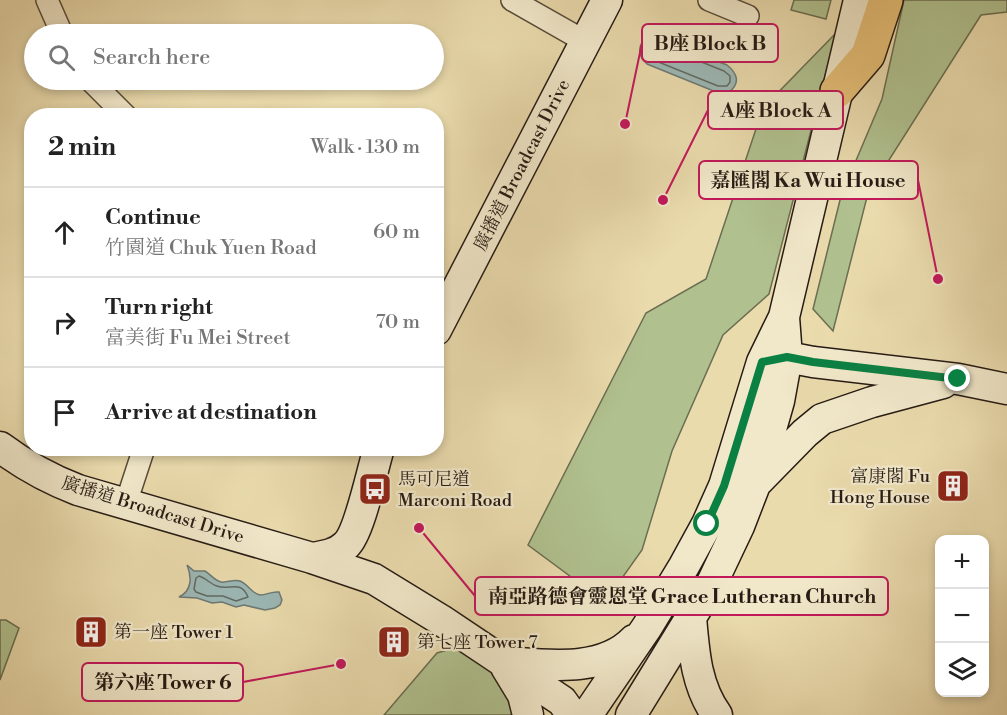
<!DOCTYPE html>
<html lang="en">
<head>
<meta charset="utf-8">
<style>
	body { margin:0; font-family:"Libre Bodoni","Noto Serif TC",serif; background:#f6f6f6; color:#222 }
	.controls { position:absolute; right:18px; bottom:18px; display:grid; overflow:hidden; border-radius:12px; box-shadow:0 3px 9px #0003 }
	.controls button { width:54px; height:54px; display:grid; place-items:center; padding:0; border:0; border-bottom:2px solid #e0e0e0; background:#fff; color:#222; font:30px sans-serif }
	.stop { position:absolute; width:18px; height:18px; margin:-14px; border:4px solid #0b8043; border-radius:50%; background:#fff }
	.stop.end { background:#0b8043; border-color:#fff; box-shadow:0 2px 6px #0008 }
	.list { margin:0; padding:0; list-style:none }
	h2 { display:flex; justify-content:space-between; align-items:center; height:78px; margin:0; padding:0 24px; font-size:26px }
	h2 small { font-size:20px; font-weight:400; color:#767676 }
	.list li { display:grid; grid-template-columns:39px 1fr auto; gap:18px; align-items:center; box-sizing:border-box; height:90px; padding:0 24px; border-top:2px solid #e0e0e0 }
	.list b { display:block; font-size:22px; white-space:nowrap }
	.list p { margin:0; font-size:20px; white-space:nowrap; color:#767676 }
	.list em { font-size:20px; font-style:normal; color:#767676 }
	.icon { flex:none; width:33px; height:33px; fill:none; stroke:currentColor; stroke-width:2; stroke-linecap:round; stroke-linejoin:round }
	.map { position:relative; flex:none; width:1007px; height:715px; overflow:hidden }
	.search { position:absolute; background:#fff; box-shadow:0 3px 9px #0003; left:24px; top:24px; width:420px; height:66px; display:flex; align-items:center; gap:15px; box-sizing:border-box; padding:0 21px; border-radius:33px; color:#767676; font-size:22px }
	.panel { position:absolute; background:#fff; box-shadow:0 3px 9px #0003; left:24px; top:108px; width:420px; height:348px; border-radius:24px }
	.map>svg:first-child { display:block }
	.green { fill:#b0c18f; stroke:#6b6e52; stroke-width:1.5 }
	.water { fill:#9cb8b5; stroke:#6d7975; stroke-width:1.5 }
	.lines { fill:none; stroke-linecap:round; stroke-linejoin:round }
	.shore { stroke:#616a64; stroke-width:1.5 }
	.street-casing { stroke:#574b3a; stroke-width:24 }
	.secondary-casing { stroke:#261b14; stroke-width:33 }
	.highway-casing { stroke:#261b14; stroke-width:36 }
	.street { stroke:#f1e8ca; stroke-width:21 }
	.secondary { stroke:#f1e8ca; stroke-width:30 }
	.highway { stroke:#e5be76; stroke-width:33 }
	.route { stroke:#0b8043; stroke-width:8 }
	.labels { text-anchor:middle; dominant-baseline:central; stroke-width:4.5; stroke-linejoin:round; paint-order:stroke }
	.street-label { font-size:18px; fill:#261b14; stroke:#f1e8ca }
	.poi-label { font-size:18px; fill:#261b14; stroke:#f1e8ca; text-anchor:start }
	.leader { fill:none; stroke:#c2185b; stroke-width:2 }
	.callout-dot { fill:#c2185b; stroke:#f1e8ca; stroke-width:2 }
	.callout { fill:#f1e8ca; stroke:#c2185b; stroke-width:2 }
	.callout-label { font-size:20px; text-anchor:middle; font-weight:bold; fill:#261b14 }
</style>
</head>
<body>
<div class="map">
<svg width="1007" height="715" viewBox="0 0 1007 715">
	<rect width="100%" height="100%" fill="#eadbad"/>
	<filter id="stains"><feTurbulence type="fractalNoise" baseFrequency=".00333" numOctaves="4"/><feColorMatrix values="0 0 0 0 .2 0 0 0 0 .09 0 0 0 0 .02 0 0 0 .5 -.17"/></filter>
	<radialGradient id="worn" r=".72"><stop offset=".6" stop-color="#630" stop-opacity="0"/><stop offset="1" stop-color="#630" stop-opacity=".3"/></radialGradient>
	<path class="green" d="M 794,0 L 831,0 L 826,19 L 791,10 Z
		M 904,0 L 1007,0 L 1007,12 L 981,15 L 868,193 L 833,331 L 813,309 L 841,196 L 882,99 Z
		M 836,33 L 769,294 L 723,335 L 672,451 L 642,550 L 605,602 L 528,545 L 646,313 L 706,279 L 763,108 Z
		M 0,620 L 6,620 L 19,628 L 0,680 Z
		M 457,647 L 487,661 L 519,715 L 384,715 L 437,653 Z"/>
	<path class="water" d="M 653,37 L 727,65 C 737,73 741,83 729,92 L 716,92 L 647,64 C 639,57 637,50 643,41 Z
		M 187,565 L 194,571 L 205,571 C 210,574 215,581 221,582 C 227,583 233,579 240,581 C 248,584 252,594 260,595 C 267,595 272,591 279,592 L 282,600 L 280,605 L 275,608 L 265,610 L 244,605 L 236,607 L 222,602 L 212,603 L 197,598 L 179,597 C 192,591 192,577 187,565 Z"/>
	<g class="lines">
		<path class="shore" d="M 654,43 L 724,71 L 730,76 L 730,82 L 727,86 L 718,86 L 651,59 L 645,50 L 647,45 Z
			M 199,576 C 206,578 210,584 217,586 C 229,591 241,579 248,597 L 236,601 L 223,596 L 207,596 L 196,592 L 194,589 L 196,578 Z"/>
		<defs>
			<path id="street" d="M 47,0 L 62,34
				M 512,0 L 586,42
				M 709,0 L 748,16
				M 90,80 L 126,116
				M 126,503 L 144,448"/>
			<path id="secondary" d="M 436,330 L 607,0
				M 767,361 L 787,357 L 813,362 L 958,379 L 1007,389
				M 0,447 C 24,465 49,479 78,490 L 312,558 L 374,579 L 441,620 L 562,701 L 572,715
				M 758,481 L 805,433 L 822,419 L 872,402 L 943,383
				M 312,558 C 325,556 337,554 346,545 C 360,532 372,470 379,448
				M 691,617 C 694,652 696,686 717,715
				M 506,662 C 548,665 602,673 634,640
				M 506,667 L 523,695 L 528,715
				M 587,715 L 647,627 L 684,566 L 707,524 L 724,486 L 762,362 L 784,317 L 859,0
				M 631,715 L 712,583 L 739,526 L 756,482 L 779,401 L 787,357 L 784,317"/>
			<path id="highway" d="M 837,91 L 868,55 L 886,0"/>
		</defs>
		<use href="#street" class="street-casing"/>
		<use href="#secondary" class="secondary-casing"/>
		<use href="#highway" class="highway-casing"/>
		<use href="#street" class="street"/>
		<use href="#secondary" class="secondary"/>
		<use href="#highway" class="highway"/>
	</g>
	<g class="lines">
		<path class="route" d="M 707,524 L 724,486 L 762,362 L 787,357 L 813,362 L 958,379"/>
	</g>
	<defs>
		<symbol id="building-square" viewBox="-11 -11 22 22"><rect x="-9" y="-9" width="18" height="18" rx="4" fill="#8f2418" stroke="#f1e8ca"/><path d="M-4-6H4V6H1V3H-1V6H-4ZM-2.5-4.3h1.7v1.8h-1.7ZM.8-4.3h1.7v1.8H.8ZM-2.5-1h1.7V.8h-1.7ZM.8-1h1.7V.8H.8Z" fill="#fff"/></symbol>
		<symbol id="bus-square" viewBox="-11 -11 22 22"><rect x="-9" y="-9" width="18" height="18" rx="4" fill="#8f2418" stroke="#f1e8ca"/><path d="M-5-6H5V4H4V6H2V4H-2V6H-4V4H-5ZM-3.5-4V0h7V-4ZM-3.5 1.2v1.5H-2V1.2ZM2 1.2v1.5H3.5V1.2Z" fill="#fff"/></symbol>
	</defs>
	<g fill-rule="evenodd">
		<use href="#building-square" x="934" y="467" width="38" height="38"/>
		<use href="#bus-square" x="356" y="470" width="38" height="38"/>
		<use href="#building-square" x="72" y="613" width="38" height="38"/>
		<use href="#building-square" x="375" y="623" width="38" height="38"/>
	</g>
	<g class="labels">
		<g class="street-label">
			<text transform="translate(522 165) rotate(-63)">廣播道 Broadcast Drive</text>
			<text transform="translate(153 510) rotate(17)">廣播道 Broadcast Drive</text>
		</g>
		<g class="poi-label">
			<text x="930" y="476" text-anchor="end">富康閣 Fu<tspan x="930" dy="21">Hong House</tspan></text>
			<text x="398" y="479">馬可尼道<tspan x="398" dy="21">Marconi Road</tspan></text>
			<text x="114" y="632">第一座 Tower 1</text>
			<text x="417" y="642">第七座 Tower 7</text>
		</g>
	</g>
	<path class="leader" d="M625 124L642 43M663 200L708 110M938 279L918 180M419 528L475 596M341 664L243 682"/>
	<g class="callout-dot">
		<circle cx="625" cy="124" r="6"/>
		<circle cx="663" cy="200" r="6"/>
		<circle cx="938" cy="279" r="6"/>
		<circle cx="419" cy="528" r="6"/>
		<circle cx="341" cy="664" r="6"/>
	</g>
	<g class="callout">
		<rect x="642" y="24" width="136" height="38" rx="6"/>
		<rect x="708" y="91" width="135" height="38" rx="6"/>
		<rect x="699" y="161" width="219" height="38" rx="6"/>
		<rect x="475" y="577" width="413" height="38" rx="6"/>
		<rect x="82" y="663" width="161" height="38" rx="6"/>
	</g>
	<g class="callout-label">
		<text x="710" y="50">B座 Block B</text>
		<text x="776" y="117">A座 Block A</text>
		<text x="808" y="187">嘉匯閣 Ka Wui House</text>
		<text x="682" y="603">南亞路德會靈恩堂 Grace Lutheran Church</text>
		<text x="163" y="689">第六座 Tower 6</text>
	</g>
	<rect width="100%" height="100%" filter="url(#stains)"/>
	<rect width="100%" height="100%" fill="url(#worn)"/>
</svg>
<div class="controls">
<button>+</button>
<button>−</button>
<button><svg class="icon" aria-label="layers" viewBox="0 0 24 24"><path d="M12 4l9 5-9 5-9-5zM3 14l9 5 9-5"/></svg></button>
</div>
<div class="stop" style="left:707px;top:524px"></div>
<div class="stop end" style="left:958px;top:379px"></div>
<div class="search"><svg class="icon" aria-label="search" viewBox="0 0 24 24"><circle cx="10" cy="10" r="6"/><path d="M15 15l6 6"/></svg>Search here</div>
<section class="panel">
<h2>2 min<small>Walk · 130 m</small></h2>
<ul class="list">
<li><svg class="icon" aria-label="ahead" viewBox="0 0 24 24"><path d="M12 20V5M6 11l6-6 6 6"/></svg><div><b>Continue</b><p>竹園道 Chuk Yuen Road</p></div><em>60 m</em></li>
<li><svg class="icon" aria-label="right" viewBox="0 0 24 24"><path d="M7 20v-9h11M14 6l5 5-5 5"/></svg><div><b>Turn right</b><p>富美街 Fu Mei Street</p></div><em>70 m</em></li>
<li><svg class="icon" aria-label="arrive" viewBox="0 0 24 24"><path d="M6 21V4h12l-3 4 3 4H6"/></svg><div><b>Arrive at destination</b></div></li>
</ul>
</section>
</div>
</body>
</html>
